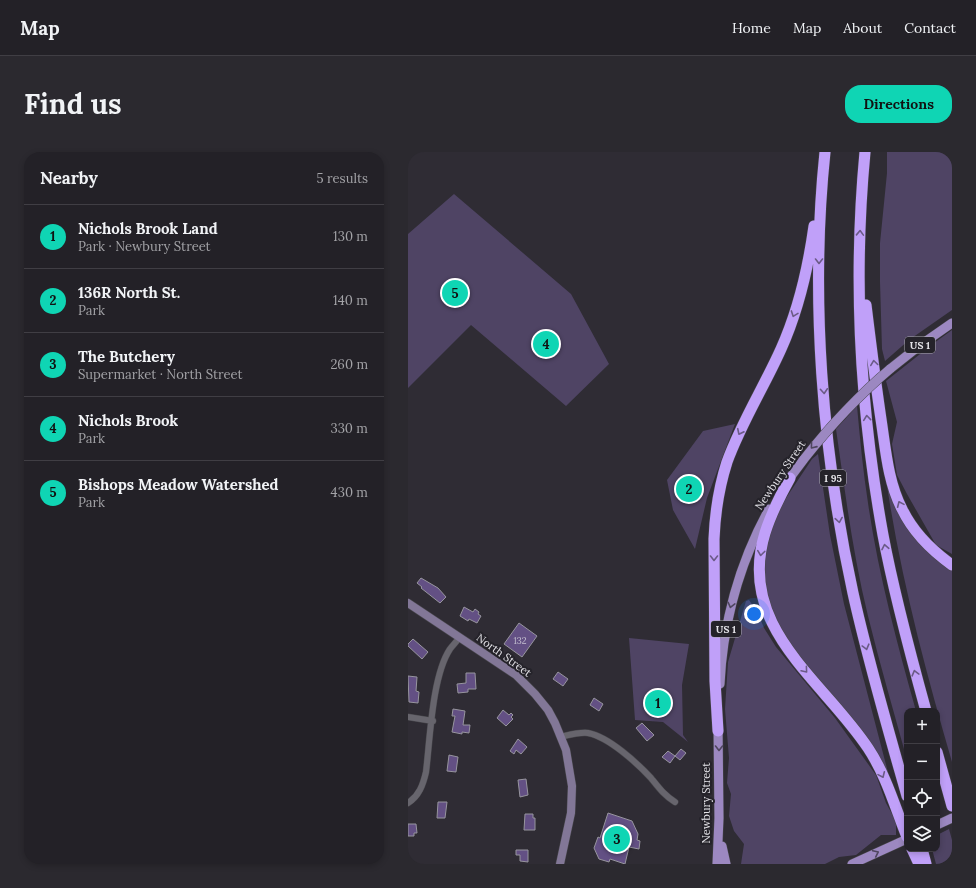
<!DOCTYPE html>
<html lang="en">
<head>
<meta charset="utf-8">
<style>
	body { margin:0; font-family:Lora,serif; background:#2b292f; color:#f1f3f6 }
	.controls { position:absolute; right:12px; bottom:12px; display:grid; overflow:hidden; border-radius:8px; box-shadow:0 2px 6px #0003 }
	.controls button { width:36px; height:36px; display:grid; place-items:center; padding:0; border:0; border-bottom:1px solid #403e44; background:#232127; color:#f1f3f6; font:20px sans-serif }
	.you { position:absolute; left:346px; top:462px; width:14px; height:14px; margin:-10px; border:3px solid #fff; border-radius:50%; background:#1a73e8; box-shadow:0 0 0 6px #1a73e833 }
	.badge { display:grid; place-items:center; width:26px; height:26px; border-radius:50%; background:#0fd5b4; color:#111; font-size:13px; font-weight:700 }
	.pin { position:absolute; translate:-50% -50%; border:2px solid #fff; box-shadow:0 1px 4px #0006 }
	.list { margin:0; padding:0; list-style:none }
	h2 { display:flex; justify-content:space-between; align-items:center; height:52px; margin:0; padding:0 16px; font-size:17px }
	h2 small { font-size:13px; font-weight:400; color:#a3a3a7 }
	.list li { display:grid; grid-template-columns:26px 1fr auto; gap:12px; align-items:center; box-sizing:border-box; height:64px; padding:0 16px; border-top:1px solid #403e44 }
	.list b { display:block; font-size:15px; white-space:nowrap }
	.list p { margin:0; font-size:13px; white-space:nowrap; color:#a3a3a7 }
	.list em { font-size:13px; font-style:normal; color:#a3a3a7 }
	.icon { flex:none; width:22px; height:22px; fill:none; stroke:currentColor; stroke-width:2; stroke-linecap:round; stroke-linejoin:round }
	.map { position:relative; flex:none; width:544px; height:712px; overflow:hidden; border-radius:16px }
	header { display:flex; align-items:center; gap:24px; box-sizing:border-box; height:56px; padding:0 20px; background:#232127; border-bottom:1px solid #403e44 }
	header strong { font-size:19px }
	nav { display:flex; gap:22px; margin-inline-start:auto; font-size:14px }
	.intro { display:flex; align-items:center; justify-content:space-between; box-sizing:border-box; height:96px; padding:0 24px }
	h1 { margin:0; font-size:28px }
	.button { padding:10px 18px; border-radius:16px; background:#0fd5b4; color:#111; font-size:14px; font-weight:700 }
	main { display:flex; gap:24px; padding:0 24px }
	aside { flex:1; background:#232127; border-radius:16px; box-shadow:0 2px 6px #0003 }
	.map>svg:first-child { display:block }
	.green { fill:#4f4464 }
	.building { fill:#635084; stroke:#97959e }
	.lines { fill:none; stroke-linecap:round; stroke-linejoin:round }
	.street-casing { stroke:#48474c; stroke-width:7 }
	.secondary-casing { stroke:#48474c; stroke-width:9 }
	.primary-casing { stroke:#48474c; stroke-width:10 }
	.highway-casing { stroke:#48474c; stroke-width:12 }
	.street { stroke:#67656d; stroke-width:6 }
	.secondary { stroke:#827797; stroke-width:8 }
	.primary { stroke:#9c88c1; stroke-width:9 }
	.highway { stroke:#c0a0f9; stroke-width:11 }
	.primary-bridge-casing { stroke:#48474c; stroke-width:10; stroke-linecap:butt }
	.primary-bridge { stroke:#9c88c1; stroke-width:9 }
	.oneway { stroke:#6b5b87 }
	.oneway2 { stroke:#4f465f }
	.labels { text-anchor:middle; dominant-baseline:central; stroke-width:4; stroke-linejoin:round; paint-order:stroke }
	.number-label { font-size:9px; fill:#c4bfd0 }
	.shield { fill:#25232a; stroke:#abaab0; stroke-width:1 }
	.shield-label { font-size:10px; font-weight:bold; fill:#e5e4e9 }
	.street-label { font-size:11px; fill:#e5e4e9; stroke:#25232a }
</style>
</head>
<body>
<header>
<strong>Map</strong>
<nav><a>Home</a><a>Map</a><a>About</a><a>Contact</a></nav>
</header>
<div class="intro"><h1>Find us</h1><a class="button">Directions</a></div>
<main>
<aside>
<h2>Nearby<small>5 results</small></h2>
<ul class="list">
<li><span class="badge">1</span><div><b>Nichols Brook Land</b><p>Park · Newbury Street</p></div><em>130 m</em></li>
<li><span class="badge">2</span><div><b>136R North St.</b><p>Park</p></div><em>140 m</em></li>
<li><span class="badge">3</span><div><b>The Butchery</b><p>Supermarket · North Street</p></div><em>260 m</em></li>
<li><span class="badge">4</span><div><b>Nichols Brook</b><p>Park</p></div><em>330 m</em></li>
<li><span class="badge">5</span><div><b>Bishops Meadow Watershed</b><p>Park</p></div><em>430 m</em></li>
</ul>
</aside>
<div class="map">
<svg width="544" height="712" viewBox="0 0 544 712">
	<rect width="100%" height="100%" fill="#2f2c34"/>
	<path class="green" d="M 479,0 L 544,0 L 544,158 L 501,188 L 477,209 L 474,197 L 472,130 L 472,91 L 479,21 Z
		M 46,42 L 163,142 L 201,212 L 158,254 L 63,173 L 0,236 L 0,82 Z
		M 544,178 L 544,402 L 528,393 L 499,342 L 489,323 L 484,292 L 489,270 L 478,229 L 526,191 Z
		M 449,254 C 452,287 455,319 460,351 C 470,421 489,491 508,559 L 499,559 L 499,608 C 486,560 472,513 460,464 C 445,403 437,340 428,277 Z
		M 327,272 L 299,346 L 287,397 L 265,358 L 259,328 L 295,279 Z
		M 410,302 L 422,383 L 436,452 L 482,628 L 381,492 L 360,452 L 356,422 L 359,390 L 372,355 L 404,307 Z
		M 478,327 L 486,347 L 544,417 L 544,610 C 517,517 492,423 478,327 Z
		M 341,448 L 350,461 L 356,476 L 368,495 L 427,566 L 468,623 L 478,651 L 488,669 L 488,683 L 473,683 L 448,703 L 431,705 L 417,712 L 333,712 L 336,692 L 326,679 L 321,664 L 323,642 L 319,631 L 321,606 L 317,557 L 320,510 L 338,449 Z
		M 221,486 L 281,492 L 274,533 L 275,583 L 280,590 L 255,570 L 227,568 Z
		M 541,677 L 544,688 L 544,712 L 528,712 L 524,697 L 529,697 L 529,683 Z"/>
	<path class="building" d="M 13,426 L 30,436 L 38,445 L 32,451 L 13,436 L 14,435 L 9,431 Z
		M 56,455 L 65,460 L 67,457 L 71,460 L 70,462 L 73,464 L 69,471 L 61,467 L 60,469 L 52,464 Z
		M 111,471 L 129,484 L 114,505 L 96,492 Z
		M 5,487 L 20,500 L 14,507 L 0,494 L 0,492 Z
		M 150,520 L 160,527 L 155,534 L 145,527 Z
		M 58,521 L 67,521 L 68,537 L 60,537 L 60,540 L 50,541 L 49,532 L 58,531 Z
		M 0,524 L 9,525 L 8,539 L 11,540 L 10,551 L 1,550 Z
		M 186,546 L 195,552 L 191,559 L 182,553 Z
		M 45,557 L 57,559 L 55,573 L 62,573 L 61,581 L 54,580 L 54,582 L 44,580 L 47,564 L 44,564 Z
		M 95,558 L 101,563 L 103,561 L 105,563 L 103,565 L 105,567 L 98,574 L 89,566 Z
		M 234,571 L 246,583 L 239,589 L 228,576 Z
		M 110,587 L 119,595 L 113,602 L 108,598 L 106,602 L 102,599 Z
		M 273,597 L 278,601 L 272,608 L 267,604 Z
		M 260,599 L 267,604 L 262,611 L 254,605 Z
		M 41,603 L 50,605 L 48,620 L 39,619 Z
		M 118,627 L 120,643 L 112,645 L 110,628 Z
		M 30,650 L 39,650 L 37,666 L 29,666 Z
		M 200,661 L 224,669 L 230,682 L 229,688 L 232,689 L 231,697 L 221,695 L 217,712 L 202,707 L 201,710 L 191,707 L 186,696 L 190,685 L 192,686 Z
		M 117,662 L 125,662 L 125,666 L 127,666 L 127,678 L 116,678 Z
		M 0,672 L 8,672 L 9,681 L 6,681 L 6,684 L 0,684 Z
		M 108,698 L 120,698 L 120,710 L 112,709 L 112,703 L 108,703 Z"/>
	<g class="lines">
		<defs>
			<path id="street" d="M 0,565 L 25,569
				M 152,585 C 161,583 171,580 180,581 C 201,585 229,611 243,626 C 251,636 256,643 267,650
				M 0,651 C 11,644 15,633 18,620 C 22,588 24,524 42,497 C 45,493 49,489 52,485"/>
			<path id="secondary" d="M 0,451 L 108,523 L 127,542 L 140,558 L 147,571 L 158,598 L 164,634 L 163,661 L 152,712"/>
			<path id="primary" d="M 482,217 L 511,194 L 544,171
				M 378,331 L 396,307
				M 312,532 C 315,470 331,412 361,357
				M 529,673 L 544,666
				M 314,694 L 318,712
				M 309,712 L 311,666 L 310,573
				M 444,712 L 499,687"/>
			<path id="highway" d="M 417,0 C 402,144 414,300 445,441 C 460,509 480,577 499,644
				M 457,0 C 445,127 452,257 475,383 C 486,442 502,501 518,559
				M 458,153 C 463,194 468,234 474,274 C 478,302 481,332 494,357 C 505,380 523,398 544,413
				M 382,326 C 372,344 363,362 357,381 C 328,475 415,528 460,596 C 478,623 487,655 499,685
				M 310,579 L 307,529 L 306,387 C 307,361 311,335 319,310 C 333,271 356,235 373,197 C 391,157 400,117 406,74
				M 529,600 L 544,654
				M 504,697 L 511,712
				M 514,697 L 518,712"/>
		</defs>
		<use href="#street" class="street-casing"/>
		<use href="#secondary" class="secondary-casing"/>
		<use href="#primary" class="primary-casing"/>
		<use href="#highway" class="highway-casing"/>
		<use href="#street" class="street"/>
		<use href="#secondary" class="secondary"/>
		<use href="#primary" class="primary"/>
		<use href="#highway" class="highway"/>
		<defs>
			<path id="primary-bridge" d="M 396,307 C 422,274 450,244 482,217"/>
		</defs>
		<use href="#primary-bridge" class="primary-bridge-casing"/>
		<use href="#primary-bridge" class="primary-bridge"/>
	</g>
	<defs><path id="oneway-chevron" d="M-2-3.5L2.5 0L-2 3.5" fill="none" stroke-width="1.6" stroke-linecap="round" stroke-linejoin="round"/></defs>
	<g class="oneway">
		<use href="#oneway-chevron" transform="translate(452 81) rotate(-88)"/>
		<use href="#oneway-chevron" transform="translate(411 109) rotate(90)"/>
		<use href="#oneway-chevron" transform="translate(386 162) rotate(110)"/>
		<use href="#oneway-chevron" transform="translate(466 211) rotate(-98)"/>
		<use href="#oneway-chevron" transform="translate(416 239) rotate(86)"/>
		<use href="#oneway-chevron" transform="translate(459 266) rotate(-96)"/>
		<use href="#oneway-chevron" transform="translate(332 280) rotate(116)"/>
		<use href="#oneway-chevron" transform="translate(492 352) rotate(-114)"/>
		<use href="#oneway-chevron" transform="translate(431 368) rotate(81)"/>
		<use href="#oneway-chevron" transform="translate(477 395) rotate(-101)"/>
		<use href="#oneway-chevron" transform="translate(353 401) rotate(97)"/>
		<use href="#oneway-chevron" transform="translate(306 406) rotate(90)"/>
		<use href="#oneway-chevron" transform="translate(458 495) rotate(75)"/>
		<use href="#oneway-chevron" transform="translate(397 518) rotate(50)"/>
		<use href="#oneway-chevron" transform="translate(507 521) rotate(-105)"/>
		<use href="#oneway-chevron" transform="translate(474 623) rotate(66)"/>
	</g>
	<g class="oneway2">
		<use href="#oneway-chevron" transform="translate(405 294) rotate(129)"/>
		<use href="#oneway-chevron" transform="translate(323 453) rotate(104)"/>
		<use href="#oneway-chevron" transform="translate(311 596) rotate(90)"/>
		<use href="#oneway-chevron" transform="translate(468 701) rotate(-25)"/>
	</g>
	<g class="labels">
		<g class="number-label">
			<text x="112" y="488">132</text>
		</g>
		<g class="shield">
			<rect x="497" y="185" width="30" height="16" rx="3"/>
			<rect x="412" y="318" width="26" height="16" rx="3"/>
			<rect x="303" y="469" width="30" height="16" rx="3"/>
		</g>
		<g class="shield-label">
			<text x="512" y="193">US 1</text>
			<text x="425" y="326">I 95</text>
			<text x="318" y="477">US 1</text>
		</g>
		<g class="street-label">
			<text transform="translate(372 323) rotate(-56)">Newbury Street</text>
			<text transform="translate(96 503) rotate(36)">North Street</text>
			<text transform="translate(298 651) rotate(-90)">Newbury Street</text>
		</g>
	</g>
</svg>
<div class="controls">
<button>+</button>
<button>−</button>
<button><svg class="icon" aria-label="locate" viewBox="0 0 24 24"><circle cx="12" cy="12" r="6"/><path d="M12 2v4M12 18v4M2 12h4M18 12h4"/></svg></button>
<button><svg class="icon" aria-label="layers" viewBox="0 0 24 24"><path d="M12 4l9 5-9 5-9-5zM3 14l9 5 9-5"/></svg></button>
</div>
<div class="you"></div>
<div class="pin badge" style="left:250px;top:551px">1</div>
<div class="pin badge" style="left:281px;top:337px">2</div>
<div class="pin badge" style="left:209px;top:687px">3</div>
<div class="pin badge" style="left:138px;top:192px">4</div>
<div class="pin badge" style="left:47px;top:141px">5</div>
</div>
</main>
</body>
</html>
